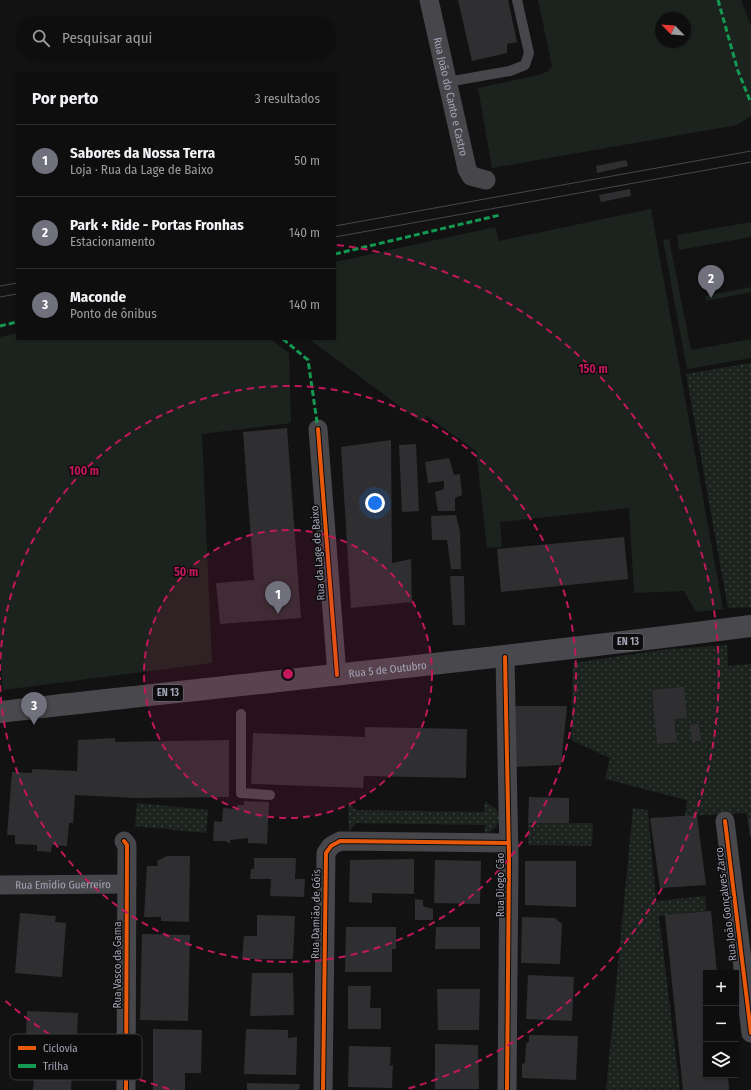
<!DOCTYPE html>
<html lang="pt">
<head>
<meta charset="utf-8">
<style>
	body { margin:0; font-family:"Fira Sans Condensed",sans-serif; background:#171717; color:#f1f3f6 }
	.controls { position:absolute; right:12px; bottom:12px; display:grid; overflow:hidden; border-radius:0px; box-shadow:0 1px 3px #0004 }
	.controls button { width:36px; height:36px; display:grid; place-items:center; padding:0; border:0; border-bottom:1px solid #2e2e2e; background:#0e0e0e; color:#f1f3f6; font:20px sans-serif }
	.compass { position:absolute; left:655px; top:12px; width:36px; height:36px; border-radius:50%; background:#0e0e0e; box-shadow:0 1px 3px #0004; rotate:295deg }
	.you { position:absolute; left:375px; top:503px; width:14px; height:14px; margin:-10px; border:3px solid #fff; border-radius:50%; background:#1a73e8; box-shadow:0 0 0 6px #1a73e833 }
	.badge { display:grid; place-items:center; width:26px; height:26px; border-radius:50%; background:#70717c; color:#fff; font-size:13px; font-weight:700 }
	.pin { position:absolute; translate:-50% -33px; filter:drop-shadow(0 1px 2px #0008) }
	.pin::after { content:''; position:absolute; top:21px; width:14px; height:12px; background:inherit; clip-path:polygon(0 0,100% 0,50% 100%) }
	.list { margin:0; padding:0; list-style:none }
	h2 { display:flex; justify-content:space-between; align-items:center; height:52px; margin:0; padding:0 16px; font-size:17px }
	h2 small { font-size:13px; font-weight:400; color:#9b9c9e }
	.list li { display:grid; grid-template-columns:26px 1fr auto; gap:12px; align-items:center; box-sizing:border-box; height:72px; padding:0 16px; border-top:1px solid #2e2e2e }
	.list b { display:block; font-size:15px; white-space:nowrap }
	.list p { margin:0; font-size:13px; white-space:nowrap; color:#9b9c9e }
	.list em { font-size:13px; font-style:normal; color:#9b9c9e }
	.icon { flex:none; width:22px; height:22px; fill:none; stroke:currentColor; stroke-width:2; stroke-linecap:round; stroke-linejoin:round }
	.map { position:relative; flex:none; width:751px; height:1090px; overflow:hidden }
	.search { position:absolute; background:#0e0e0e; box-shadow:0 1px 3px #0004; left:16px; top:16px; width:320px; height:44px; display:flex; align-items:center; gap:10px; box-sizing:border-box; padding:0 14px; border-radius:22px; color:#9b9c9e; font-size:15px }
	.panel { position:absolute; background:#0e0e0e; box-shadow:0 1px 3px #0004; left:16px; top:72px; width:320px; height:268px; border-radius:0px }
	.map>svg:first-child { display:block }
	.grass { fill:#1c231e; fill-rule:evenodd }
	.park { fill:url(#park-dots) }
	.building { fill:#2f2f31 }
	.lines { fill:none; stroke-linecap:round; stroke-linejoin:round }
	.service { stroke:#47474b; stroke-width:10 }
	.minor { stroke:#47474b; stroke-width:19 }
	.primary { stroke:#49494d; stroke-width:22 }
	.tram { stroke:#48484c; stroke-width:1 }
	.quiet { stroke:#139951; stroke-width:3; stroke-dasharray:6 3; stroke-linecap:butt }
	.cycleway-casing { stroke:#0d0d0e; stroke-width:6 }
	.cycleway { stroke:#e8590c; stroke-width:4 }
	.ring { fill:none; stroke:#c2185b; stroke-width:2; stroke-dasharray:7 5 }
	.labels { text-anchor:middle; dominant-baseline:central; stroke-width:3; stroke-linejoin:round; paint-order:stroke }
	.shield { fill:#0d0d0e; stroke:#767782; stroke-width:1 }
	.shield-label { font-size:10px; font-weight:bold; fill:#a3a4b4 }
	.street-label { font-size:11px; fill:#a3a4b4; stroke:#0d0d0e }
	.key { fill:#0d0d0e; stroke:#3a3a40; stroke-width:1 }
	.key-label { font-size:11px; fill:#a3a4b4 }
	.centre { fill:#c2185b; stroke:#0d0d0e; stroke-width:2 }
	.ring-label { font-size:12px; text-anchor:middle; font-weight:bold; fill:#c2185b; stroke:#0d0d0e; stroke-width:3; stroke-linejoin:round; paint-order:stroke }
</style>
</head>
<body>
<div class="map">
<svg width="751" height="1090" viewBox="0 0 751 1090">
	<defs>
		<pattern id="park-dots" width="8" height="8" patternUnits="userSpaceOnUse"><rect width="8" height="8" fill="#1c231e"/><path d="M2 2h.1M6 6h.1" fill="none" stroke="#3a403c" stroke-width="1.8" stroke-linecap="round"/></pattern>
	</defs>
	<rect width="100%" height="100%" fill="#121213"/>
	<path class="grass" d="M 538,0 L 741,0 L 751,26 L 751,116 L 737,125 L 492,168 L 478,88 L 538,75 L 549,71 L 552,66 ZM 661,18 L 685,18 L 685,42 L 661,42 Z
		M 651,209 L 723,609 L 696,612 L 684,591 L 634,593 L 629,508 L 500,522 L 502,547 L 487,548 L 476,451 L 427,416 L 421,422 L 309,339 L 335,339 L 335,262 L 495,227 L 499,241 Z
		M 751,222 L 751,237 L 679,250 L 677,235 Z
		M 669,239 L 691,350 L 751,339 L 751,358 L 687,369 L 663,240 Z
		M 751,287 L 751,292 L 706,301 L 705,296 Z
		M 17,333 L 17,339 L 270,339 L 289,353 L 291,423 L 202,434 L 212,663 L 3,690 L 0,658 L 0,337 Z"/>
	<path class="park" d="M 751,363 L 751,607 L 728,608 L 686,374 Z
		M 727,645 L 728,666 L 751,664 L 751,818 L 748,819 L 746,813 L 685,816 L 687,800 L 605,779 L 610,758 L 571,740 L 573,663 L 661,650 Z
		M 485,801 L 496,809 L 500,815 C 499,825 494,831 485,834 L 485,825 L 356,823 L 349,831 L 348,802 L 356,810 L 484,812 Z
		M 137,803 L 208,810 L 206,833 L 135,826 Z
		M 633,808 L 648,810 L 656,901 L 705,896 L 706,911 L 659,916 L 680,1090 L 606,1090 Z
		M 528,823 L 593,823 L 592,846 L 528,845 Z"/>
	<path class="building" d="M 458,0 L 508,0 L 517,42 L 507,44 L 507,53 L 472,61 Z
		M 626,160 L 628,166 L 597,173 L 596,166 Z
		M 630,189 L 631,196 L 601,202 L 599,195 Z
		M 287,428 L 301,618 L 220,624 L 216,583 L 254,580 L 243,432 Z
		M 391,440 L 392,563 L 411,559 L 412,602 L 351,608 L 341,447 Z
		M 416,444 L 419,511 L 402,512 L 399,445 Z
		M 449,458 L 454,475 L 460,474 L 462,495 L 455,498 L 455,511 L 438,511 L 435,492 L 444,489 L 444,481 L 428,483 L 425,462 Z
		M 456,515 L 460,532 L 461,569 L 451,569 L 447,540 L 432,540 L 431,516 Z
		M 624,537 L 628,579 L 501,592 L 497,549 Z
		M 450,576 L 464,576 L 465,625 L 453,625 Z
		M 684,687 L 687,718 L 674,719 L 677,742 L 657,744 L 652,690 Z
		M 514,706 L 567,706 L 561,765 L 514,767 Z
		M 699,724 L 701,740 L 692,742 L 690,725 Z
		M 365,727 L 467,729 L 466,778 L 364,776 L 363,788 L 251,784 L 253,733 L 365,737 Z
		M 115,738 L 115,742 L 229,740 L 229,797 L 136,798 L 75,795 L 73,823 L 69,823 L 67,846 L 52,845 L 51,852 L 37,851 L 37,845 L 15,844 L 15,835 L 7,835 L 12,772 L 32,773 L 32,769 L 77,771 L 78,740 Z
		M 529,797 L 569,798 L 569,823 L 528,823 Z
		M 244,801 L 269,802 L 267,844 L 248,843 L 248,838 L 230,840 L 230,844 L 226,841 L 213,841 L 214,821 L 222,822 L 223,808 L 237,809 L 237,805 L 244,805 Z
		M 697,815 L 706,885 L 660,888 L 650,818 Z
		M 751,818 L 751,836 L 750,836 L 748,819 Z
		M 167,856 L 190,856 L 189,922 L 161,921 L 161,917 L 144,917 L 147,866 L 158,866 L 157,861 Z
		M 254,858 L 296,858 L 295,879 L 305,879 L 304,897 L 270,896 L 271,879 L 250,879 L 251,869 L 254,869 Z
		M 414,859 L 414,894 L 372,893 L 372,903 L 349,902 L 350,860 Z
		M 435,860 L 481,861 L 480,904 L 434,903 Z
		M 525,861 L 576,861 L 576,907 L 525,905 Z
		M 415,899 L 423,900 L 423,906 L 433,909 L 433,920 L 415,920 Z
		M 711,911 L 717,973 L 706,973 L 706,1075 L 728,1075 L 729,1090 L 683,1090 L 665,915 Z
		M 20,913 L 56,916 L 55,922 L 66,923 L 62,977 L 15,973 Z
		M 257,915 L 295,916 L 293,959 L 242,959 L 244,936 L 257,936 Z
		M 522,917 L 555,918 L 562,924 L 560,964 L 521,963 Z
		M 346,927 L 396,927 L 396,949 L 392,949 L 392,972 L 345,972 Z
		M 436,927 L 480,927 L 480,949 L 435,949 Z
		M 142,934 L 190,935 L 188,1021 L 140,1020 Z
		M 252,973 L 293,973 L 294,1015 L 250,1016 Z
		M 528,975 L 574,977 L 572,1021 L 526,1019 Z
		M 348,986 L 371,986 L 370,1008 L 381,1008 L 381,1029 L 348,1029 Z
		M 437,989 L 480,989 L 479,1030 L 438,1030 Z
		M 27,1011 L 78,1013 L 76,1054 L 73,1054 L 71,1090 L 33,1090 L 36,1052 L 25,1052 Z
		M 153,1029 L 202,1030 L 201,1073 L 185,1073 L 185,1090 L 153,1090 Z
		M 246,1029 L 288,1030 L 288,1038 L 297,1037 L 296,1075 L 244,1074 Z
		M 529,1035 L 578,1036 L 576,1080 L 522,1078 L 522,1064 L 525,1063 L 526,1044 L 529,1041 Z
		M 435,1044 L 478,1045 L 479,1089 L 435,1089 Z
		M 349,1046 L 391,1047 L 390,1066 L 393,1065 L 392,1088 L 348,1087 Z
		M 247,1083 L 300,1084 L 299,1090 L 247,1090 Z"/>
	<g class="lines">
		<path class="service" d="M 447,82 L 510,71 L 525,65 L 529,53 L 517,0
			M 241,714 L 241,793 L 270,795"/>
		<g class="minor">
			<path id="s1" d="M 429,0 L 467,169 L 471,176 L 486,180"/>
			<path d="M 318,429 L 337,675"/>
			<path d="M 505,657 L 509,857 L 507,1090"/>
			<path d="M 725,821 L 751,1033"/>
			<path d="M 124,841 L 127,845 L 126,1090"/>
			<path id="s2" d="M 0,885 L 127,884"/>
			<path d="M 323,1090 L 326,853 L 331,846 L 340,841 L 509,843"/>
		</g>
		<path class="primary" id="s3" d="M 0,712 C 250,683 501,659 751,626"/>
		<path class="tram" d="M 335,226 L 751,151
			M 335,237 L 751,162
			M 0,286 L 17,283
			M 0,297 L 17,294"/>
		<path class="quiet" d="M 718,0 L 738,71 L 751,103
			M 335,254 L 500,215
			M 0,326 L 17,322
			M 283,339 L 308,360 L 318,429"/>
		<defs>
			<path id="cycleway" d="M 318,429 L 337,675
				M 505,657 L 509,857 L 507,1090
				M 725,821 L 751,1033
				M 124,841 L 127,845 L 126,1090
				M 323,1090 L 326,853 L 331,846 L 340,841 L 509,843"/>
		</defs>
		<use href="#cycleway" class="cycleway-casing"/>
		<use href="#cycleway" class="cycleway"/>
	</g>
	<circle cx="288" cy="674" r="144" fill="#c2185b" fill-opacity=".12"/>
	<g class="ring">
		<circle cx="288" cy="674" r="144"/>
		<path d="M0 671A288 288 0 1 1 0 677"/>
		<path d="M169 1089A432 432 0 0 1 2 998M337 245A432 432 0 0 1 407 1089"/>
	</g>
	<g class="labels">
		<g class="shield">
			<rect x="613" y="634" width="30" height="16" rx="3"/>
			<rect x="153" y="685" width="30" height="16" rx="3"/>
		</g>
		<g class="shield-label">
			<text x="628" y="642">EN 13</text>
			<text x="168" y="693">EN 13</text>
		</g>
		<g class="street-label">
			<text stroke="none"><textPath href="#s1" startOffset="99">Rua João do Canto e Castro</textPath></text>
			<text transform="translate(318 553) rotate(-94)">Rua da Lage de Baixo</text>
			<text stroke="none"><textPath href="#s3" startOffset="390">Rua 5 de Outubro</textPath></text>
			<text stroke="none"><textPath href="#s2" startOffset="63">Rua Emídio Guerreiro</textPath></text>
			<text transform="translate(500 885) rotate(-90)">Rua Diogo Cão</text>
			<text transform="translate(726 904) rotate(-97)">Rua João Gonçalves Zarco</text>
			<text transform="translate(316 914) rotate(-89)">Rua Damião de Góis</text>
			<text transform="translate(117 965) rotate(-90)">Rua Vasco da Gama</text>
		</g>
	</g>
	<rect x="10" y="1034" width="132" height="46" rx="6" class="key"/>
	<rect x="18" y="1046" width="18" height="4" fill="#e8590c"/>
	<rect x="18" y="1064" width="18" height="4" fill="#139951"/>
	<g class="key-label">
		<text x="43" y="1052">Ciclovia</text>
		<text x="43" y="1070">Trilha</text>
	</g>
	<circle cx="288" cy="674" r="6" class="centre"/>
	<g class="ring-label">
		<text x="593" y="373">150 m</text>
		<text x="84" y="475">100 m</text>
		<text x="186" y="576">50 m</text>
	</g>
</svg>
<div class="controls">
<button>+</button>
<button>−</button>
<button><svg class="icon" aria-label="layers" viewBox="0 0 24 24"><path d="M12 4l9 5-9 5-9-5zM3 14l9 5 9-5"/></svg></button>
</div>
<svg class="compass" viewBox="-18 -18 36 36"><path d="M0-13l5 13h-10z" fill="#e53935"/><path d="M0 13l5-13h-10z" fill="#9b9c9e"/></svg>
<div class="you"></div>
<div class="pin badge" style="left:278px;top:614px">1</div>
<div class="pin badge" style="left:711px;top:298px">2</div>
<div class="pin badge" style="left:34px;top:725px">3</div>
<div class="search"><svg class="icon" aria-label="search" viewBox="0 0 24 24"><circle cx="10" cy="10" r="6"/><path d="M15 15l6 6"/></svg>Pesquisar aqui</div>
<section class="panel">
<h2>Por perto<small>3 resultados</small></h2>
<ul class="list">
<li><span class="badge">1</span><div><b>Sabores da Nossa Terra</b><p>Loja · Rua da Lage de Baixo</p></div><em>50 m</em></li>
<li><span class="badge">2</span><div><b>Park + Ride - Portas Fronhas</b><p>Estacionamento</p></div><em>140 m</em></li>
<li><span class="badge">3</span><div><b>Maconde</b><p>Ponto de ônibus</p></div><em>140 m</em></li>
</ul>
</section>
</div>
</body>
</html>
